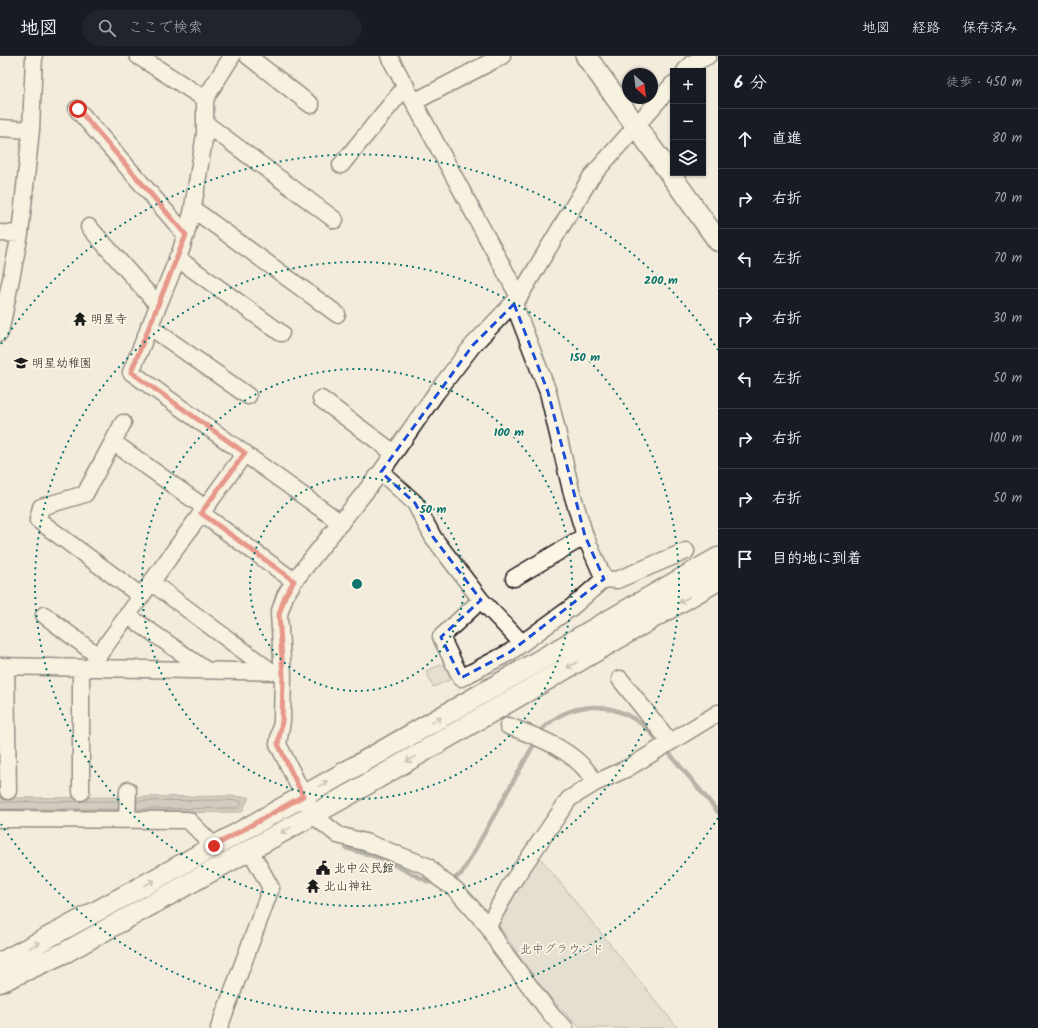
<!DOCTYPE html>
<html lang="ja">
<head>
<meta charset="utf-8">
<style>
	body { margin:0; font-family:Kalam,"Klee One",sans-serif; background:#20242c; color:#f1f3f6 }
	.controls { position:absolute; right:12px; top:12px; display:grid; overflow:hidden; border-radius:0px; box-shadow:0 1px 3px #0004 }
	.controls button { width:36px; height:36px; display:grid; place-items:center; padding:0; border:0; border-bottom:1px solid #363941; background:#171b24; color:#f1f3f6; font:20px sans-serif }
	.compass { position:absolute; left:622px; top:12px; width:36px; height:36px; border-radius:50%; background:#171b24; box-shadow:0 1px 3px #0004; rotate:152deg }
	.stop { position:absolute; width:12px; height:12px; margin:-9px; border:3px solid #d93025; border-radius:50%; background:#fff }
	.stop.end { background:#d93025; border-color:#fff; box-shadow:0 1px 4px #0008 }
	.list { margin:0; padding:0; list-style:none }
	h2 { display:flex; justify-content:space-between; align-items:center; height:52px; margin:0; padding:0 16px; font-size:17px }
	h2 small { font-size:13px; font-weight:400; color:#9ea1a6 }
	.list li { display:grid; grid-template-columns:26px 1fr auto; gap:12px; align-items:center; box-sizing:border-box; height:60px; padding:0 16px; border-top:1px solid #363941 }
	.list b { display:block; font-size:15px; white-space:nowrap }
	.list em { font-size:13px; font-style:normal; color:#9ea1a6 }
	.icon { flex:none; width:22px; height:22px; fill:none; stroke:currentColor; stroke-width:2; stroke-linecap:round; stroke-linejoin:round }
	.map { position:relative; flex:none; width:718px; height:972px; overflow:hidden }
	header { display:flex; align-items:center; gap:24px; box-sizing:border-box; height:56px; padding:0 20px; background:#171b24; border-bottom:1px solid #363941 }
	header strong { font-size:19px }
	nav { display:flex; gap:22px; margin-inline-start:auto; font-size:14px }
	.search { width:280px; height:36px; background:#20242c; display:flex; align-items:center; gap:10px; box-sizing:border-box; padding:0 14px; border-radius:22px; color:#9ea1a6; font-size:15px }
	main { display:flex }
	aside { flex:1; background:#171b24 }
	.map>svg:first-child { display:block }
	.green { fill:#d3cec1; stroke:#78756e }
	.water { fill:#aaa59b; stroke:#716e68 }
	.lines { fill:none; stroke-linecap:round; stroke-linejoin:round }
	.shore { stroke:#55534f; stroke-width:1 }
	.stream { stroke:#716e68; stroke-width:4.5 }
	.minor-casing { stroke:#1c1c1c; stroke-width:19 }
	.tertiary-casing { stroke:#1c1c1c; stroke-width:23 }
	.minor { stroke:#fcf5e5; stroke-width:16 }
	.tertiary { stroke:#fcf5e5; stroke-width:20 }
	.oneway { stroke:#97938b }
	.route { stroke:#d93025; stroke-width:5 }
	.marked { fill:none; stroke:#1d4ed8; stroke-width:3; stroke-dasharray:8 5; stroke-linejoin:round }
	.ring { fill:none; stroke:#0f766e; stroke-width:2; stroke-dasharray:2 4 }
	.labels { text-anchor:middle; dominant-baseline:central; stroke-width:3.5; stroke-linejoin:round; paint-order:stroke }
	.poi-label { font-size:12px; fill:#1c1c1c; stroke:#fcf5e5; text-anchor:start }
	.park-label { font-size:12px; fill:#53514e; stroke:#fcf5e5 }
	.centre { fill:#0f766e; stroke:#fcf5e5; stroke-width:2 }
	.ring-label { font-size:12px; text-anchor:middle; font-weight:bold; fill:#0f766e; stroke:#fcf5e5; stroke-width:3.5; stroke-linejoin:round; paint-order:stroke }
</style>
</head>
<body>
<header>
<strong>地図</strong>
<div class="search"><svg class="icon" aria-label="search" viewBox="0 0 24 24"><circle cx="10" cy="10" r="6"/><path d="M15 15l6 6"/></svg>ここで検索</div>
<nav><a>地図</a><a>経路</a><a>保存済み</a></nav>
</header>
<main>
<div class="map">
<svg width="718" height="972" viewBox="0 0 718 972">
	<rect width="100%" height="100%" fill="#f3ecdd"/>
	<filter id="ink" filterUnits="userSpaceOnUse"><feTurbulence type="fractalNoise" baseFrequency=".025" numOctaves="2"/><feDisplacementMap in="SourceGraphic" scale="8" xChannelSelector="R" yChannelSelector="G"/><feConvolveMatrix kernelMatrix="1 2 1 2 8 2 1 2 1" color-interpolation-filters="sRGB"/></filter>
	<g filter="url(#ink)">
		<path class="green" d="M 445,607 L 452,623 L 433,631 L 426,615 Z
			M 537,798 L 677,971 L 677,972 L 580,972 L 553,945 L 529,915 L 499,870 L 507,846 Z"/>
		<path class="water" d="M 226,740 L 249,741 L 242,756 L 130,757 L 130,741 Z
			M 127,741 L 126,757 L 0,757 L 0,742 Z"/>
		<g class="lines">
			<path class="shore" d="M 0,746 L 119,745
				M 0,753 L 118,753
				M 136,753 L 238,752 L 242,747 L 240,745 L 226,744 L 137,745"/>
			<path class="stream" d="M 346,792 L 380,802 L 429,826 L 437,827
				M 450,826 L 462,817 L 543,672 C 571,646 608,644 640,667 C 649,673 656,683 663,690 C 682,712 700,734 718,756"/>
			<defs>
				<path id="minor" d="M 138,0 L 205,43
					M 232,0 L 205,43 L 205,78 L 192,157 L 181,194 L 131,316 L 341,467
					M 248,0 L 311,49
					M 389,0 L 519,241
					M 685,15 L 691,8 L 708,0
					M 414,46 L 502,0
					M 77,53 L 186,179
					M 205,67 L 335,164
					M 0,72 L 31,74
					M 341,109 L 406,30
					M 193,153 L 337,258
					M 89,171 L 158,249
					M 0,177 L 20,178
					M 177,202 L 281,277
					M 514,248 L 548,336 L 571,434 L 585,480 L 604,523 L 617,524 L 686,495
					M 149,270 L 248,340
					M 0,277 L 20,178 L 31,74 L 34,0
					M 321,343 L 394,397
					M 123,367 L 85,438 L 41,451 L 38,464 L 141,540
					M 113,386 L 205,452
					M 381,416 L 415,447 L 433,481 L 481,544 L 522,587
					M 201,457 L 294,525
					M 514,522 L 585,480
					M 151,526 L 272,616
					M 481,544 L 441,581 L 461,622 L 510,596 L 572,551 L 604,523
					M 44,559 L 98,600
					M 127,559 L 206,614
					M 0,610 L 281,616
					M 6,610 L 8,735
					M 91,612 L 98,600 L 245,397
					M 620,623 L 670,686
					M 508,670 C 539,681 579,696 595,727
					M 81,736 L 81,612
					M 0,763 L 188,764 L 214,790
					M 127,764 L 128,734
					M 488,870 L 509,831 L 569,743 L 595,727 L 628,712 L 718,657
					M 219,972 L 271,832 L 250,794
					M 565,972 L 553,961 L 500,891 L 488,870 L 455,833 L 439,822 L 427,810 L 368,787 L 338,779 L 313,759 L 278,688 L 282,665 L 283,619 L 279,558 L 285,540 L 294,525 L 381,416 L 436,337 L 473,289 L 519,241 L 591,121 L 673,28"/>
				<path id="tertiary" d="M 586,0 L 718,185
					M 0,907 C 243,779 479,638 718,502
					M 0,926 L 66,896 L 345,741 L 718,524"/>
			</defs>
			<use href="#minor" class="minor-casing"/>
			<use href="#tertiary" class="tertiary-casing"/>
			<use href="#minor" class="minor"/>
			<use href="#tertiary" class="tertiary"/>
		</g>
		<defs><path id="oneway-shaft" d="M-6 0H5M1.5-3L5.5 0L1.5 3" fill="none" stroke-width="1.6" stroke-linecap="round" stroke-linejoin="round"/></defs>
		<g class="oneway">
			<use href="#oneway-shaft" transform="translate(684 544) rotate(150)"/>
			<use href="#oneway-shaft" transform="translate(572 609) rotate(150)"/>
			<use href="#oneway-shaft" transform="translate(436 664) rotate(-30)"/>
			<use href="#oneway-shaft" transform="translate(411 703) rotate(150)"/>
			<use href="#oneway-shaft" transform="translate(323 728) rotate(-29)"/>
			<use href="#oneway-shaft" transform="translate(286 774) rotate(151)"/>
			<use href="#oneway-shaft" transform="translate(149 827) rotate(-29)"/>
			<use href="#oneway-shaft" transform="translate(35 889) rotate(-28)"/>
		</g>
	</g>
	<g class="lines" filter="url(#ink)">
		<path class="route" d="M 78,53 L 186,179 L 131,316 L 245,397 L 201,457 L 294,525 L 285,540 L 279,558 L 283,620 L 282,665 L 278,688 L 303,740 L 214,790"/>
	</g>
	<path d="M0 0H718V972H0ZM 514,248 L 548,336 L 585,480 L 604,523 L 510,596 L 461,622 L 441,581 L 481,544 L 433,481 L 415,447 L 381,416 L 473,289 Z" fill="#f3ecdd" fill-opacity=".55" fill-rule="evenodd"/>
	<path class="marked" d="M 514,248 L 548,336 L 585,480 L 604,523 L 510,596 L 461,622 L 441,581 L 481,544 L 433,481 L 415,447 L 381,416 L 473,289 Z"/>
	<g class="ring">
		<circle cx="357" cy="528" r="107"/>
		<circle cx="357" cy="528" r="215"/>
		<circle cx="357" cy="528" r="322"/>
		<path d="M718 762A430 430 0 0 1 1 768M1 288A430 430 0 0 1 718 294"/>
	</g>
	<defs>
		<symbol id="temple-bare" viewBox="-9 -9 18 18"><path d="M0-6L5-2H3V0L6.5 2.5H4V6H1.5V3h-3V6H-4V2.5H-6.5L-3 0V-2H-5Z" fill="#1c1c1c" stroke="#fcf5e5" stroke-width="2.5" paint-order="stroke"/></symbol>
		<symbol id="school-bare" viewBox="-9 -9 18 18"><path d="M0-5L7-2L0 1L-7-2ZM-4 1L0 2.5L4 1V4Q0 6-4 4Z" fill="#1c1c1c" stroke="#fcf5e5" stroke-width="2.5" paint-order="stroke"/></symbol>
		<symbol id="civic-bare" viewBox="-9 -9 18 18"><path d="M-.6-6.5H3V-4.5H.6V-3L4-1V1h2V6H-6V1h2V-1L-.6-3ZM-1.2 2.5V6h2.4V2.5Z" fill="#1c1c1c" stroke="#fcf5e5" stroke-width="2.5" paint-order="stroke"/></symbol>
	</defs>
	<g fill-rule="evenodd">
		<use href="#temple-bare" x="70" y="253" width="20" height="20"/>
		<use href="#school-bare" x="11" y="297" width="20" height="20"/>
		<use href="#civic-bare" x="313" y="802" width="20" height="20"/>
		<use href="#temple-bare" x="303" y="820" width="20" height="20"/>
	</g>
	<g class="labels">
		<g class="poi-label">
			<text x="91" y="263">明星寺</text>
			<text x="32" y="307">明星幼稚園</text>
			<text x="334" y="812">北中公民館</text>
			<text x="324" y="830">北山神社</text>
		</g>
		<g class="park-label">
			<text x="562" y="893">北中グラウンド</text>
		</g>
	</g>
	<circle cx="357" cy="528" r="6" class="centre"/>
	<g class="ring-label">
		<text x="661" y="228">200 m</text>
		<text x="585" y="305">150 m</text>
		<text x="509" y="380">100 m</text>
		<text x="433" y="457">50 m</text>
	</g>
</svg>
<div class="controls">
<button>+</button>
<button>−</button>
<button><svg class="icon" aria-label="layers" viewBox="0 0 24 24"><path d="M12 4l9 5-9 5-9-5zM3 14l9 5 9-5"/></svg></button>
</div>
<svg class="compass" viewBox="-18 -18 36 36"><path d="M0-13l5 13h-10z" fill="#e53935"/><path d="M0 13l5-13h-10z" fill="#9ea1a6"/></svg>
<div class="stop" style="left:78px;top:53px"></div>
<div class="stop end" style="left:214px;top:790px"></div>
</div>
<aside>
<h2>6 分<small>徒歩 · 450 m</small></h2>
<ul class="list">
<li><svg class="icon" aria-label="ahead" viewBox="0 0 24 24"><path d="M12 20V5M6 11l6-6 6 6"/></svg><div><b>直進</b></div><em>80 m</em></li>
<li><svg class="icon" aria-label="right" viewBox="0 0 24 24"><path d="M7 20v-9h11M14 6l5 5-5 5"/></svg><div><b>右折</b></div><em>70 m</em></li>
<li><svg class="icon" aria-label="left" viewBox="0 0 24 24"><path d="M17 20v-9H6M10 6l-5 5 5 5"/></svg><div><b>左折</b></div><em>70 m</em></li>
<li><svg class="icon" aria-label="right" viewBox="0 0 24 24"><path d="M7 20v-9h11M14 6l5 5-5 5"/></svg><div><b>右折</b></div><em>30 m</em></li>
<li><svg class="icon" aria-label="left" viewBox="0 0 24 24"><path d="M17 20v-9H6M10 6l-5 5 5 5"/></svg><div><b>左折</b></div><em>50 m</em></li>
<li><svg class="icon" aria-label="right" viewBox="0 0 24 24"><path d="M7 20v-9h11M14 6l5 5-5 5"/></svg><div><b>右折</b></div><em>100 m</em></li>
<li><svg class="icon" aria-label="right" viewBox="0 0 24 24"><path d="M7 20v-9h11M14 6l5 5-5 5"/></svg><div><b>右折</b></div><em>50 m</em></li>
<li><svg class="icon" aria-label="arrive" viewBox="0 0 24 24"><path d="M6 21V4h12l-3 4 3 4H6"/></svg><div><b>目的地に到着</b></div></li>
</ul>
</aside>
</main>
</body>
</html>
